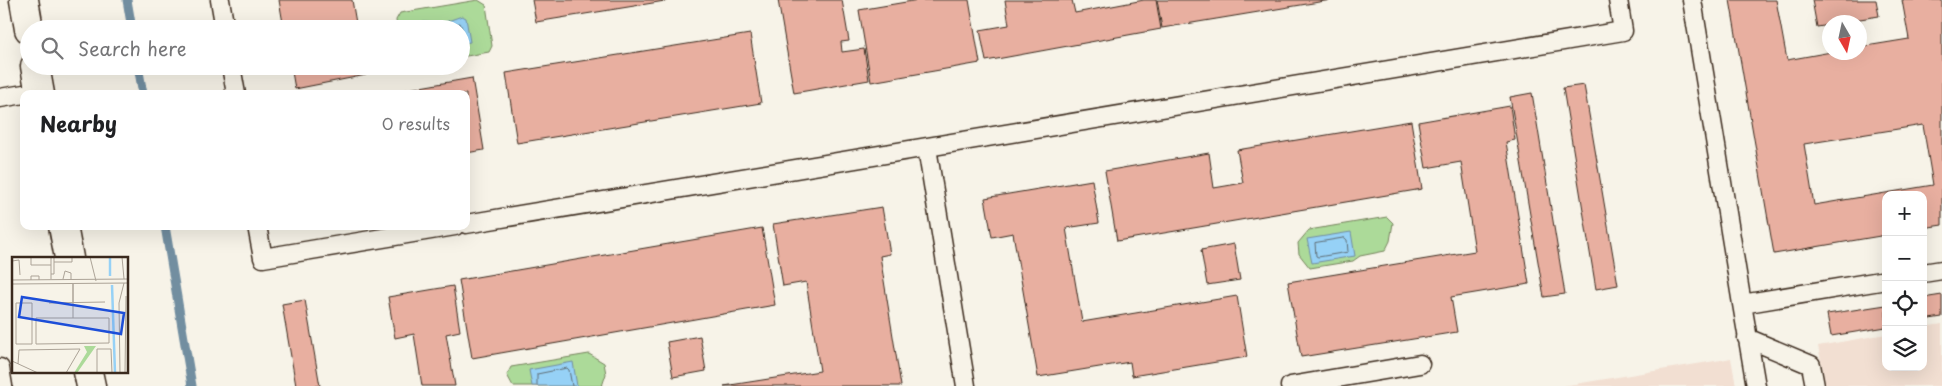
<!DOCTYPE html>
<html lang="en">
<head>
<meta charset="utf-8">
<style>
	body { margin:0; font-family:"Playpen Sans",sans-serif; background:#f2f2f2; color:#202124 }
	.controls { position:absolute; right:15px; bottom:15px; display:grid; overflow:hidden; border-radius:10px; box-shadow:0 5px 20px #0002 }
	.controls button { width:45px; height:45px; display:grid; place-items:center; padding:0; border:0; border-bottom:1px solid #e0e0e0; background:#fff; color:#202124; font:25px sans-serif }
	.compass { position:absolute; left:1822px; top:15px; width:45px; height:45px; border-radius:50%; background:#fff; box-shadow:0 5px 20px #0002; rotate:171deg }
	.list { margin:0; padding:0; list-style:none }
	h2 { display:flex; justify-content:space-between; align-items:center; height:65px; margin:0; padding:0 20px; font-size:21px }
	h2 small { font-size:16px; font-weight:400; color:#757577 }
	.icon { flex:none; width:28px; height:28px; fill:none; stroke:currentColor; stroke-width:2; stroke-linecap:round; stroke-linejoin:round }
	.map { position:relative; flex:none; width:1942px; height:386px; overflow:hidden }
	.search { position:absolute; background:#fff; box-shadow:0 5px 20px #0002; left:20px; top:20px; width:450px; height:55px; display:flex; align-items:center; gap:12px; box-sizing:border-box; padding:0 18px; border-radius:28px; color:#757577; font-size:19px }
	.panel { position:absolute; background:#fff; box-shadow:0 5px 20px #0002; left:20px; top:90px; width:450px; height:140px; border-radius:10px }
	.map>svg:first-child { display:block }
	.built { fill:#f2dfd2 }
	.green { fill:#acda99; stroke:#74825c }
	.water { fill:#96d1f6; stroke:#728ea0 }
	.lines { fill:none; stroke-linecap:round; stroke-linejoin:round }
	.shore { stroke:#5f6d74; stroke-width:1 }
	.stream { stroke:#728ea0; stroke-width:9 }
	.building { fill:#e8afa0; stroke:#3b2a1e; fill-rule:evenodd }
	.lane-casing { stroke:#3b2a1e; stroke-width:21 }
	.street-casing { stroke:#3b2a1e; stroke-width:31 }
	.lane { stroke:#f7f3e8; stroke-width:18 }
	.street { stroke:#f7f3e8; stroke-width:28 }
	.inset-river { fill:none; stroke:#96d1f6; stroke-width:2.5 }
	.inset-road { fill:none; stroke:#aca397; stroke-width:1 }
	.view { fill:#1d4ed8; fill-opacity:0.15; stroke:#1d4ed8; stroke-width:2.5 }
	.inset-edge { fill:none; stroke:#3b2a1e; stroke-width:2.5 }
</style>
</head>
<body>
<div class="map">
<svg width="1942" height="386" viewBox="0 0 1942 386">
	<rect width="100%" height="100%" fill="#f7f3e8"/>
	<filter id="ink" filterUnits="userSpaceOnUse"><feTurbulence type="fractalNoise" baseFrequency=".02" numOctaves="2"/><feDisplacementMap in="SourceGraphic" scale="10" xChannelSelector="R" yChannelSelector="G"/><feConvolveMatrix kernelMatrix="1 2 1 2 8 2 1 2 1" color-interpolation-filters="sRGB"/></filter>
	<g filter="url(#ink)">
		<path class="built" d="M 1942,324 L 1942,386 L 1826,386 L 1818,346 L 1886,334 L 1886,367 L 1923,367 L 1923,327 Z
			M 1731,358 L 1736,386 L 1563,386 L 1721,360 Z"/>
		<path class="green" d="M 478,0 L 486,5 L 492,46 L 489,52 L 461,57 L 461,29 L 397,29 L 396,20 L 400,13 Z
			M 1387,217 L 1393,223 L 1390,241 L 1385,251 L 1360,256 L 1353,261 L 1310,268 L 1299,254 L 1298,243 L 1309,230 Z
			M 589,354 L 604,363 L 606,374 L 602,386 L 513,386 L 507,375 L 511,367 Z"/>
		<path class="water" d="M 462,16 L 466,18 L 470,42 L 461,43 L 461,29 L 420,29 L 423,22 L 442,23 Z
			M 1351,232 L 1355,256 L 1312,263 L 1307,239 Z
			M 573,362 L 577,386 L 532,386 L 529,370 Z"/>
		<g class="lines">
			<path class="shore" d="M 425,29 L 443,28 L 460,23 L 464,35 L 461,38
				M 1345,238 L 1347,240 L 1348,252 L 1318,257 L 1316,256 L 1315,243 Z
				M 537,386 L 537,374 L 567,368 L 569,370 L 572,386"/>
			<path class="stream" d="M 127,0 L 132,29
				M 138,66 L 143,94
				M 165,226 L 192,386"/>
		</g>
		<path class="building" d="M 279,0 L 352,0 L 357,29 L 284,29 Z
			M 532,0 L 671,0 L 536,22 Z
			M 778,0 L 842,0 L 849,41 L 841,42 L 842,52 L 864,49 L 869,80 L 794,93 Z
			M 918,0 L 969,0 L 980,63 L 871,82 L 859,10 Z
			M 1005,0 L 1072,0 L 1075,13 L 1144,0 L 1156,0 L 1161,29 L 986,61 L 980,30 L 1009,25 Z
			M 1157,0 L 1331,0 L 1162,28 Z
			M 1730,0 L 1776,0 L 1787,60 L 1831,52 L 1860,52 L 1860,47 L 1909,39 L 1902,0 L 1942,0 L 1942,225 L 1923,228 L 1923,195 L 1886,195 L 1886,235 L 1774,254 ZM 1923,125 L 1933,185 L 1814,205 L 1804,144 Z
			M 1812,0 L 1876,0 L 1879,16 L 1841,22 L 1830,22 L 1830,25 L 1817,27 Z
			M 750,34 L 761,103 L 517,143 L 506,73 Z
			M 291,66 L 364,66 L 366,75 L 295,89 Z
			M 472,78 L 484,150 L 466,153 L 466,94 L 380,94 Z
			M 1584,85 L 1618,285 L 1596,289 L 1563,88 Z
			M 1532,93 L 1565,294 L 1544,297 L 1510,97 Z
			M 1510,106 L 1515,140 L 1506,142 L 1529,284 L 1451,297 L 1457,332 L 1301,357 L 1288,282 L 1475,251 L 1461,162 L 1426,168 L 1418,122 Z
			M 1411,121 L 1422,189 L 1117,241 L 1105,171 L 1209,153 L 1214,188 L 1243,183 L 1237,150 Z
			M 1092,180 L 1099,223 L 1066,228 L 1082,322 L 1237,296 L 1247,357 L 1132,376 L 1130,362 L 1038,377 L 1013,233 L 992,237 L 985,198 Z
			M 882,207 L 890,254 L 880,256 L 901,386 L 724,386 L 820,371 L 806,282 L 783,286 L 773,224 Z
			M 762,228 L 775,305 L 472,358 L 459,280 Z
			M 1234,244 L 1240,280 L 1207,285 L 1201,250 Z
			M 453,286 L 460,331 L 446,334 L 455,386 L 422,386 L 414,334 L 395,338 L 388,297 Z
			M 1942,295 L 1942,317 L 1923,320 L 1923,298 Z
			M 305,300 L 320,386 L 296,386 L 282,304 Z
			M 1886,305 L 1886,327 L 1831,336 L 1827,314 Z
			M 700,336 L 706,371 L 673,377 L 667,342 Z"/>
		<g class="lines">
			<defs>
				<path id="lane" d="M 220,0 L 225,29
					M 1692,0 L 1742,304 L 1886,280
					M 231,66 L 236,94
					M 0,98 L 24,94
					M 927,148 L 966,386
					M 466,224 L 1623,31 L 1618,0
					M 257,226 L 263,258 L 455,226
					M 1923,273 L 1942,270
					M 1742,304 L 1756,386
					M 1747,338 L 1811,365 L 1815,386
					M 0,368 L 3,386
					M 1290,386 L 1420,364"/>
				<path id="street" d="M 24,0 L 29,29
					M 35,66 L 40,94
					M 63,226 L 69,258
					M 88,372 L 91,386"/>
			</defs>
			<use href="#lane" class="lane-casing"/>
			<use href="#street" class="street-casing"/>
			<use href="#lane" class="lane"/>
			<use href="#street" class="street"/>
		</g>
	</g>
	<g transform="translate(12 257)">
		<rect width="116" height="116" fill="#f7f3e8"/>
		<path d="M 72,89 L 84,89 L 65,116 L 62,116 L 75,95 Z" fill="#acda99"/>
		<path class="inset-river" d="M 98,0 L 98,19M 100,28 L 103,116"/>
		<path class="inset-road" d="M 19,0 L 19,8 L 39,8M 39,0 L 39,22M 78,0 L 84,24M 110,0 L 112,22M 0,4 L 7,3 L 8,18M 42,5 L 60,5 L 60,0M 39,17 L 42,17 L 42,0M 51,22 L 53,14 L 59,16 L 59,22M 0,23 L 117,22M 19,23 L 19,19 L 27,19 L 27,23M 0,27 L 117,26M 61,45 L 61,27 L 61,61M 4,46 L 20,46 L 20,87 L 4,87 ZM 37,46 L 93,45M 24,61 L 97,61 L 97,86 L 24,87 ZM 0,104 L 26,116M 6,107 L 7,93 L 68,92 L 54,116M 85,116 L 85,92 L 99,92 L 100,116M 108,116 L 107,46 L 112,26M 113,116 L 114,39"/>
		<path class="view" d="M 10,40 L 112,56 L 109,77 L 7,60 Z"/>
		<rect width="116" height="116" class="inset-edge"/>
	</g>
</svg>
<div class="controls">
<button>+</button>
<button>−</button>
<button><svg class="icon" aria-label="locate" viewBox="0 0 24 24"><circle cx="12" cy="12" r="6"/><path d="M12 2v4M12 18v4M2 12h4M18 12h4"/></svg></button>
<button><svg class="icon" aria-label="layers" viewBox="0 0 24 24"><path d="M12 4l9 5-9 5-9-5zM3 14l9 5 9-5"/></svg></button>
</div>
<svg class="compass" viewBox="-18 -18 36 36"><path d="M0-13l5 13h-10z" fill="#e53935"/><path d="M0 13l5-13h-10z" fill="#757577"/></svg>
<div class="search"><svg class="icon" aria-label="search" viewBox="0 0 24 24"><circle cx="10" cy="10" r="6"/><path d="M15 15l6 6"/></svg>Search here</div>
<section class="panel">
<h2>Nearby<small>0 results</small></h2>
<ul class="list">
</ul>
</section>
</div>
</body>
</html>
